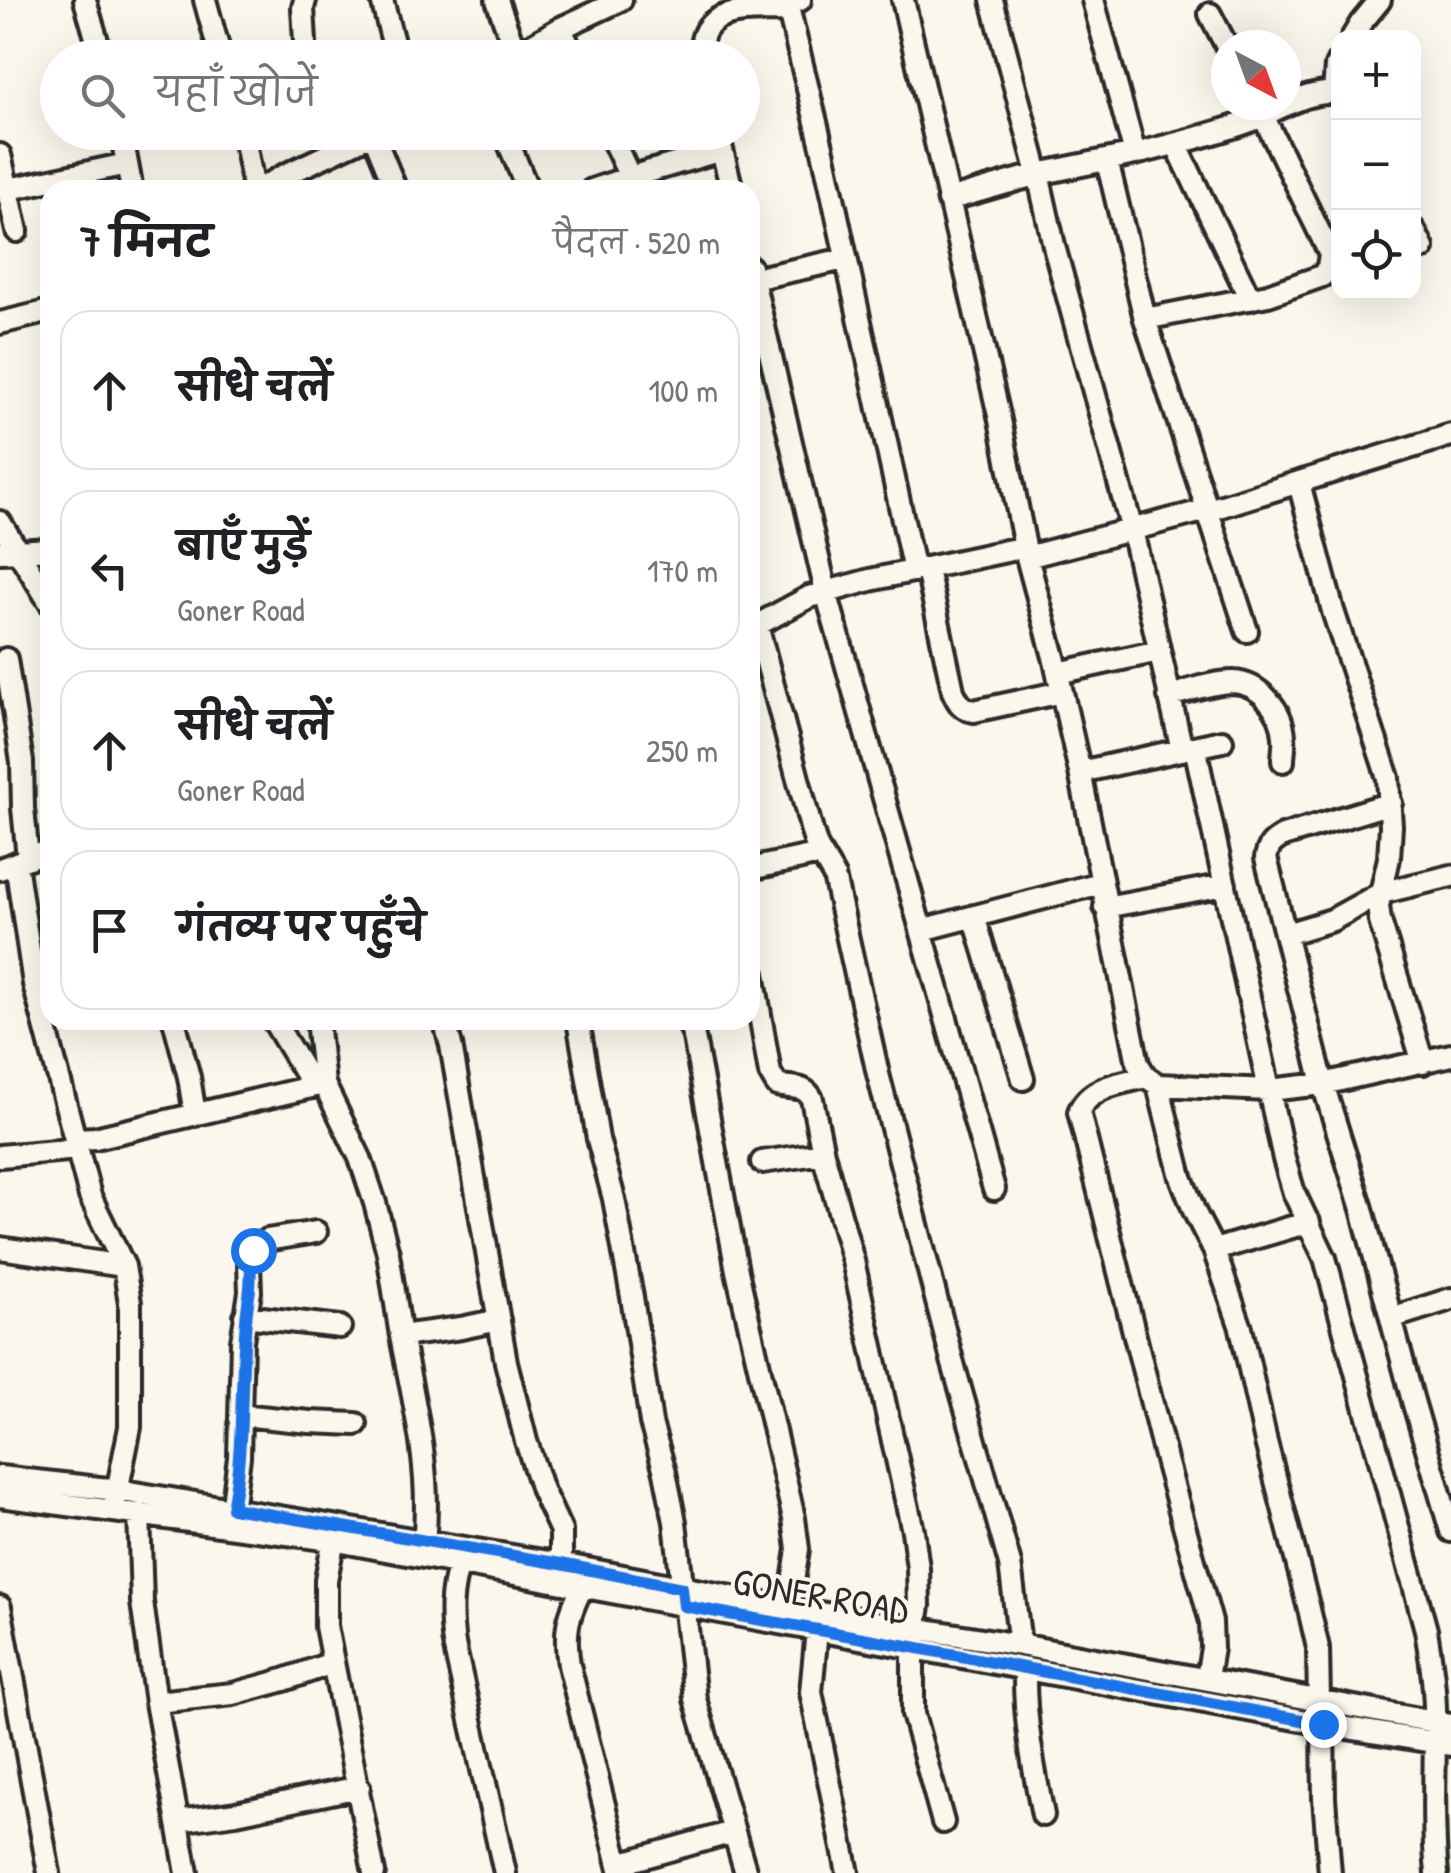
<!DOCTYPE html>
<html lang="hi">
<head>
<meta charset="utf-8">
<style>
	body { margin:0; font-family:"Patrick Hand","Playpen Sans Deva",sans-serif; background:#f2f2f2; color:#202124 }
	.controls { position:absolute; right:30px; top:30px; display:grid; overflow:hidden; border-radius:20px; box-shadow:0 10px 40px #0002 }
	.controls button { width:90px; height:90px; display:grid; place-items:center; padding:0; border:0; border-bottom:2px solid #e0e0e0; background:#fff; color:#202124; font:50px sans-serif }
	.compass { position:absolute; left:1211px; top:30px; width:90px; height:90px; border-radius:50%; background:#fff; box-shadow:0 10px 40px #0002; rotate:139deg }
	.stop { position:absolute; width:30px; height:30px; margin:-22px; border:8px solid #1a73e8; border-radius:50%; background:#fff }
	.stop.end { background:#1a73e8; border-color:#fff; box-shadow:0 2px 10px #0008 }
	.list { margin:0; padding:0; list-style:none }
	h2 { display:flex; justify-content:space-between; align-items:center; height:130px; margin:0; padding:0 40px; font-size:42px }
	h2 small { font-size:32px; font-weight:400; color:#757577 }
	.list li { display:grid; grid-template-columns:65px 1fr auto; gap:30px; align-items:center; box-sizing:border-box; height:160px; margin:0 20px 20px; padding:0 20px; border:2px solid #e0e0e0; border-radius:30px }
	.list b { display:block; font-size:38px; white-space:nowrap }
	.list p { margin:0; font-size:32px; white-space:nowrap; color:#757577 }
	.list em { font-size:32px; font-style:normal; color:#757577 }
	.icon { flex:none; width:55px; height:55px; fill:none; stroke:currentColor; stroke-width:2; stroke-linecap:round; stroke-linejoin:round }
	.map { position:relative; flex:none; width:1451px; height:1873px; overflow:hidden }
	.search { position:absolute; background:#fff; box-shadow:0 10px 40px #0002; left:40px; top:40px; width:720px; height:110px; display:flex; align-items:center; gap:25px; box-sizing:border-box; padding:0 35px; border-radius:55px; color:#757577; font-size:38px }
	.panel { position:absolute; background:#fff; box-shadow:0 10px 40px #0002; left:40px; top:180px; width:720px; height:850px; border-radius:30px }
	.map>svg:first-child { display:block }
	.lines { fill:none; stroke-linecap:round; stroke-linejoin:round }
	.minor-casing { stroke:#2b2b2b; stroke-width:28 }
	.minor { stroke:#fbf7ec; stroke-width:20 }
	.route { stroke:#1a73e8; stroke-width:12 }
	.labels { text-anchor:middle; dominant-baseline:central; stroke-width:8; stroke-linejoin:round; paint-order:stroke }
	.street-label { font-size:38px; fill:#2b2b2b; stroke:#fbf7ec }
</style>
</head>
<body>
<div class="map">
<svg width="1451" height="1873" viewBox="0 0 1451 1873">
	<rect width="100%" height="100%" fill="#fbf7ec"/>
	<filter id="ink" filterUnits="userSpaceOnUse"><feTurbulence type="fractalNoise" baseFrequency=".01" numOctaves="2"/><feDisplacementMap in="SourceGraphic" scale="20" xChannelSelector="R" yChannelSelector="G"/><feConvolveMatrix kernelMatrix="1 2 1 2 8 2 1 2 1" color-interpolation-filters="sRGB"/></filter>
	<g filter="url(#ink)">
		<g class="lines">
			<defs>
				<path id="minor" d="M 85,0 L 102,58
					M 205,0 L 221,58
					M 305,0 L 303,8 L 305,42
					M 382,0 L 397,58
					M 497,0 L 516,54 L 561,28 L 574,58
					M 800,0 L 788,3 L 789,11 L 823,151 L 914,571
					M 903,0 L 1000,420 L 1027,557 L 1054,657 L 1080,772 L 1138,1064 L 1146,1077 L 1158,1085 L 1269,1090 L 1323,1084 L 1451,1055
					M 1093,0 L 1135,154 L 1038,174 L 1055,250 L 1132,530 L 1182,750
					M 1210,14 L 1226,45
					M 561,28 L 621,0
					M 1352,38 L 1361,23 L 1380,0
					M 701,58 C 697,3 750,13 789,11
					M 1334,92 L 1336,66 L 1338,62
					M 121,132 L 132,190
					M 243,132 L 254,190
					M 504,132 L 528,190
					M 609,132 L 630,177 L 722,150 L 718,132
					M 373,134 L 396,190
					M 1176,144 L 1250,299
					M 722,150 L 732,190
					M 1135,154 C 1171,145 1207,136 1242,124 C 1270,115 1310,87 1338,94
					M 0,155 L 17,231
					M 1107,160 L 1145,319 L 1247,631
					M 9,189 L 127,164
					M 259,190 L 283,176 L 376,132
					M 592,190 L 630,177
					M 948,200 L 1038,174 L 992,0
					M 1414,230 L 1423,248
					M 750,267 L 826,592 L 994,1189
					M 753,279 L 845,259
					M 1145,319 L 1268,295 L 1322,276 L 1328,267 L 1330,254 L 1258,105
					M 0,323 L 50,311
					M 1299,483 L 1333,611 L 1388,778 L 1391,826 L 1389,858 L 1378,906 L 1380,921 L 1423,1063
					M 0,522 L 50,603
					M 0,552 L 50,549
					M 1027,557 L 1222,506 L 1451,435
					M 927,569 L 953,691 C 958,703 962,709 974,711 L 1062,692
					M 757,625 L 813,835 L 817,847 L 834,876 L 878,1074 L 952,1360 L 1010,1564 L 1020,1645
					M 750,629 L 809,597 L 870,580 L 1025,547
					M 6,659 L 22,762 L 23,808 L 28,858
					M 1058,673 L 1159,651
					M 1169,696 C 1189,691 1212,682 1233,682 C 1260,683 1283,711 1284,737 C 1285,745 1283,753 1283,761
					M 1195,747 L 1284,1159 L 1294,1193 L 1325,1258 L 1426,1630 C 1431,1661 1436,1692 1435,1724 C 1435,1773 1432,1824 1437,1873
					M 1080,772 L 1222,741
					M 1391,803 L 1283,836 C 1272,842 1268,846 1266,858 L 1323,1084 L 1362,1209 L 1413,1401 L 1451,1531
					M 16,863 L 34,984 L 90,1196 L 124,1266 L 130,1303 L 130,1427 L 115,1502
					M 0,869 L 50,850
					M 750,869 L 820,854
					M 1105,907 L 1225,885
					M 974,916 L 1023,1079
					M 922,930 L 1101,883
					M 1286,934 L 1332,920 L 1381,893 L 1451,876
					M 750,956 L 770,1073 L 777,1085 C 791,1089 805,1084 812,1099 L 823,1153 L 853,1261 L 913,1531 L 918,1568 L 919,1605 L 913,1647 L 913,1714 L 943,1822
					M 174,1020 L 189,1077 L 195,1115
					M 273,1020 L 313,1086
					M 317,1020 L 324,1084 L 360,1158 L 375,1203 L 388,1253 L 401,1336 L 461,1328 L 499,1320
					M 444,1020 L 451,1045 L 506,1362 L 526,1441 L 542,1490 L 561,1531 L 561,1564
					M 578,1020 L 598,1139 L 614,1199 L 632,1297 L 651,1423 L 665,1472 L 675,1522 L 695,1699 L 746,1873
					M 688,1020 L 694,1037 L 737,1271 L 794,1518 L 798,1549 L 789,1608
					M 1146,1077 C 1122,1083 1089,1086 1079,1112 L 1167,1464 L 1211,1622 L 1212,1648 L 1207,1678
					M 1158,1085 L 1181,1177 L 1195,1213 L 1214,1250 L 1241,1328 L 1266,1442 L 1309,1609 L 1318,1648 L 1319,1702 L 1323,1724 L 1324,1798 L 1330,1873
					M 76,1139 L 95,1138 L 324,1084
					M 0,1156 L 78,1149
					M 762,1162 L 823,1153
					M 0,1248 L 124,1266
					M 1214,1250 L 1309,1222
					M 245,1316 L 340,1327
					M 1391,1318 L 1451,1299
					M 401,1336 C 414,1403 432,1472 424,1541
					M 240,1415 L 310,1422 L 356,1424
					M 0,1477 L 117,1490 L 561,1564 L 789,1608 L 1020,1645 L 1451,1725
					M 0,1496 L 332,1540 L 1323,1724 L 1451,1745
					M 139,1513 L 142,1602 L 156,1702 L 187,1873
					M 231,1519 L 239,1457 L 242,1341 L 250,1292 L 249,1264 L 253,1250 L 267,1240 L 316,1232
					M 336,1528 L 326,1580 L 326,1626 L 374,1873
					M 459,1564 C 450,1592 450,1615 454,1644 L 505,1873
					M 583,1586 C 567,1616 564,1632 569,1665 L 621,1873
					M 0,1607 L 49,1873
					M 817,1630 L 811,1692 L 848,1873
					M 1025,1669 C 1024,1719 1033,1766 1043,1815
					M 156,1702 L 233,1694 L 284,1680 L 332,1663
					M 178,1821 L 236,1813 L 359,1787
					M 619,1864 L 733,1832"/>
			</defs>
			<use href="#minor" class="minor-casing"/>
			<use href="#minor" class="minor"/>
		</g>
	</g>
	<g class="lines" filter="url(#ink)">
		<path class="route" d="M 253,1250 C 249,1266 252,1280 249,1296 C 238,1367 246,1439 232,1508 L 561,1564 L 682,1588 L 684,1606 L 913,1647 L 1323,1724"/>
	</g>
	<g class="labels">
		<g class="street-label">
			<text transform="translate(821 1595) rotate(10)">GONER ROAD</text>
		</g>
	</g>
</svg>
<div class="controls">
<button>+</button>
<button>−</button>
<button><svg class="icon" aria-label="locate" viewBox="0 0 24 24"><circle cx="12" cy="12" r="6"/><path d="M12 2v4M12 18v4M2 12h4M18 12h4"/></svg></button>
</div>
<svg class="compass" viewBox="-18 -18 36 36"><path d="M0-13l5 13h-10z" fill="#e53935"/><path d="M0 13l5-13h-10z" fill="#757577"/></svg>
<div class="stop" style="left:253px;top:1250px"></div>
<div class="stop end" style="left:1323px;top:1724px"></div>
<div class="search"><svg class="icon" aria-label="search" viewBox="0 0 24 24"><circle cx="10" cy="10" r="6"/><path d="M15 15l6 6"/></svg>यहाँ खोजें</div>
<section class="panel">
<h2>7 मिनट<small>पैदल · 520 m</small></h2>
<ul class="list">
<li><svg class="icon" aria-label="ahead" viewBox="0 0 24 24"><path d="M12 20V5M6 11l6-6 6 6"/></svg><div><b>सीधे चलें</b></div><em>100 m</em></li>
<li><svg class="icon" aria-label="left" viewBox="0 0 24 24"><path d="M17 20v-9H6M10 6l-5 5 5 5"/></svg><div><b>बाएँ मुड़ें</b><p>Goner Road</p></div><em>170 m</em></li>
<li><svg class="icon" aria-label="ahead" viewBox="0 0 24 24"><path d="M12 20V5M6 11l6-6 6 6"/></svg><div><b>सीधे चलें</b><p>Goner Road</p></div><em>250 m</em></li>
<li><svg class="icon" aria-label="arrive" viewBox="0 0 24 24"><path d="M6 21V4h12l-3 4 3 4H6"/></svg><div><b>गंतव्य पर पहुँचे</b></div></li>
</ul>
</section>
</div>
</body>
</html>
